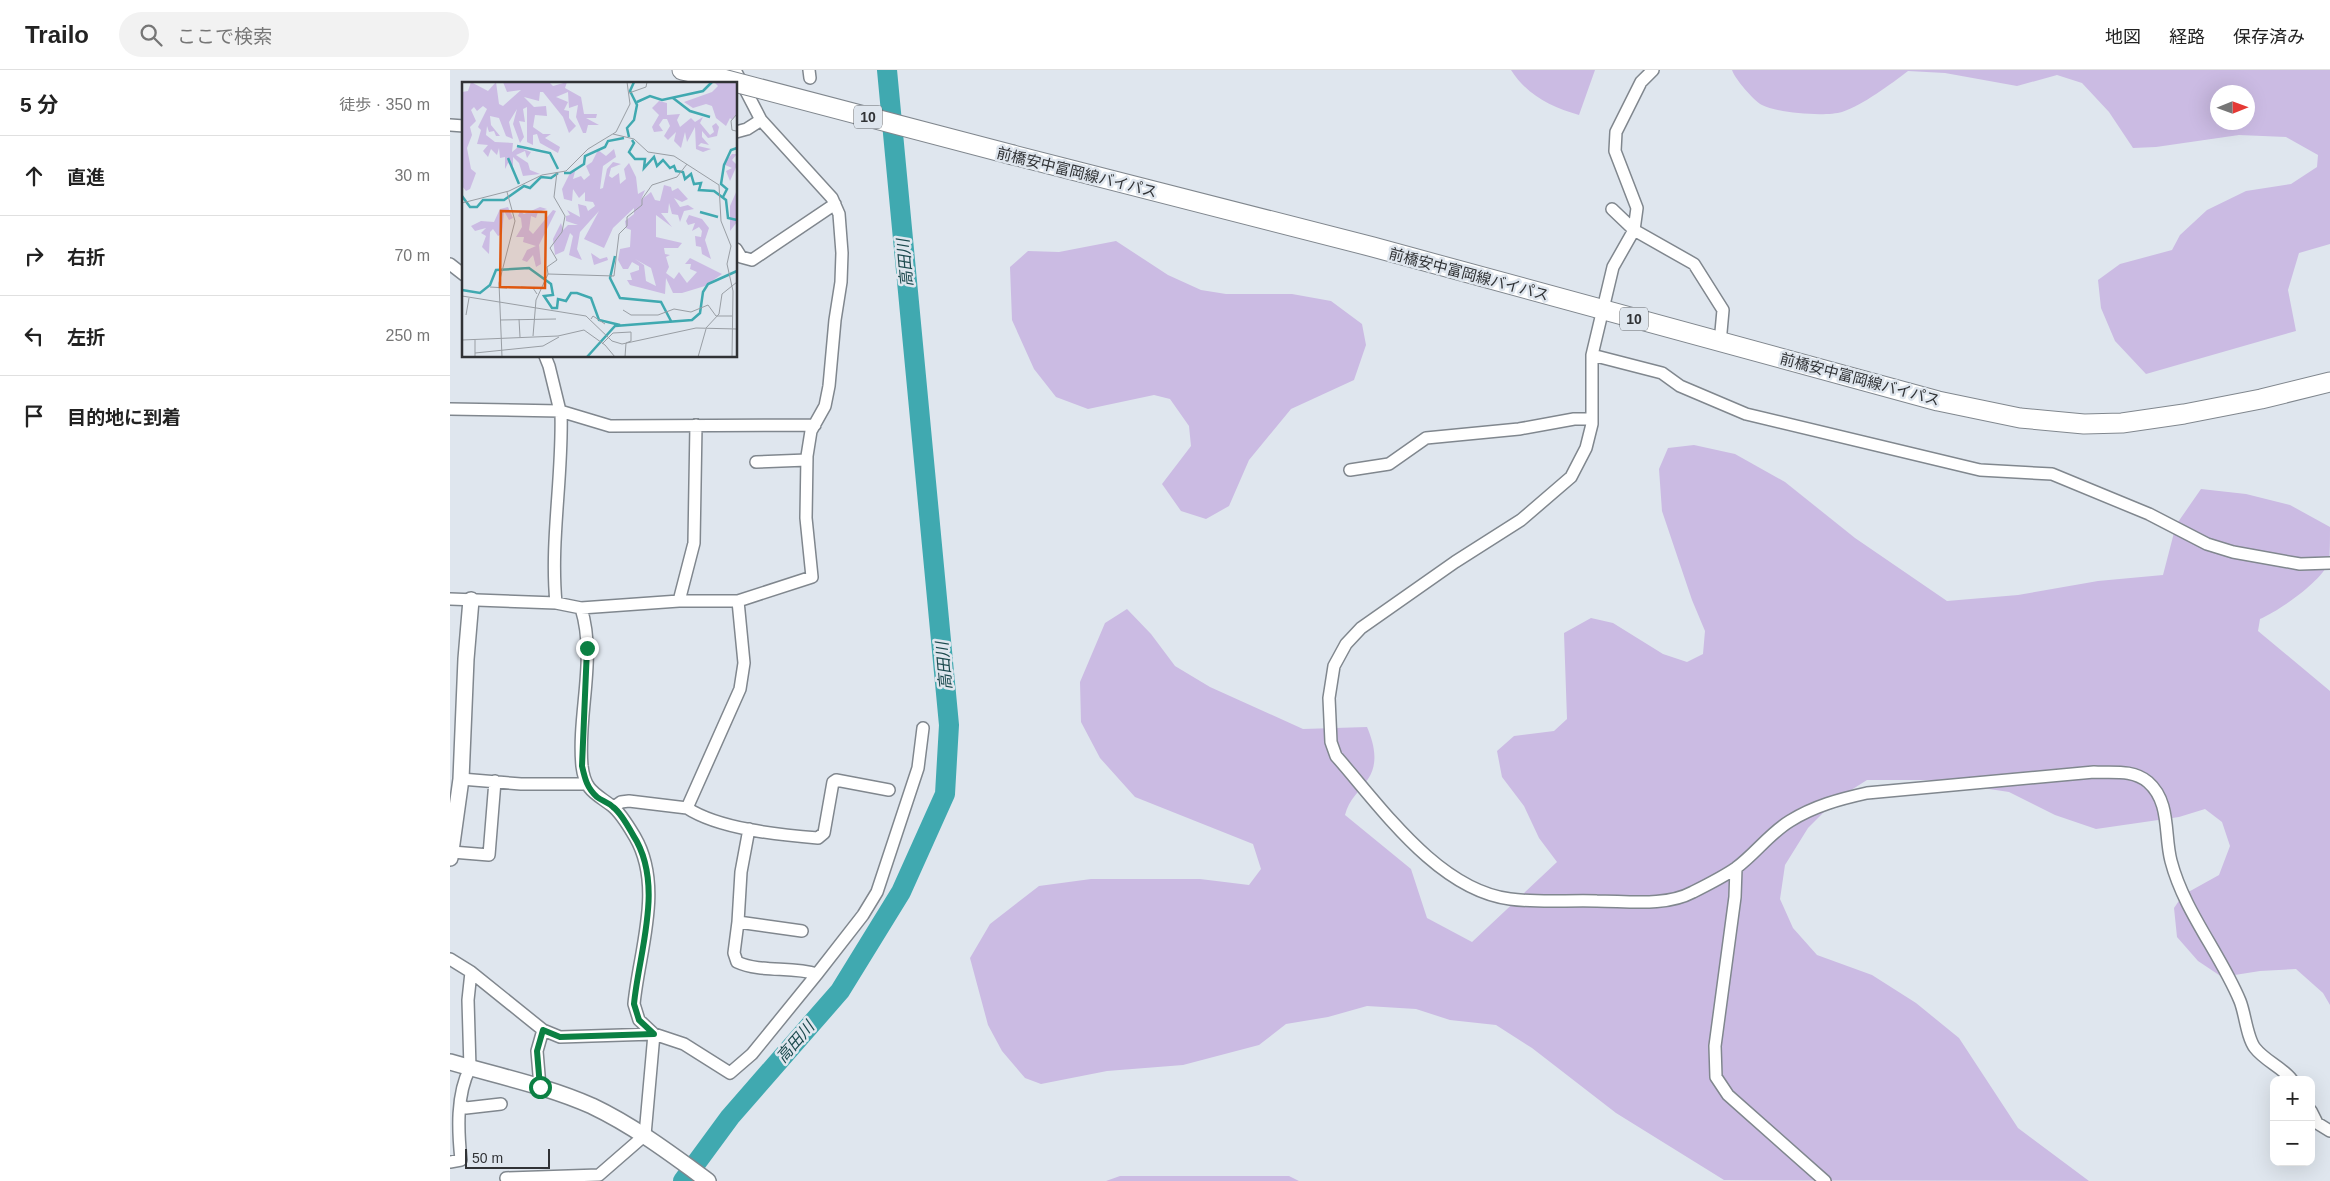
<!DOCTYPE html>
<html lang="ja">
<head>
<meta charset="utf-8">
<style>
	body { margin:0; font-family:Helvetica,"Noto Sans JP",sans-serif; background:#f2f2f2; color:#222 }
	.controls { position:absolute; right:15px; bottom:15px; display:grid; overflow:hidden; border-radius:10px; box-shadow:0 5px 20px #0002 }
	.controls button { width:45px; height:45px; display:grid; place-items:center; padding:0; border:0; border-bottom:1px solid #e0e0e0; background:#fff; color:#222; font:25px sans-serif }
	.compass { position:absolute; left:1760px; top:15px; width:45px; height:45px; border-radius:50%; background:#fff; box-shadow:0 5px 20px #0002; rotate:89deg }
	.scale { position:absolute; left:15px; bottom:12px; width:85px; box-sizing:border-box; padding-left:5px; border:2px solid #303235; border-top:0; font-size:14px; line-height:18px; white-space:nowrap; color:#303235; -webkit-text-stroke:4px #dfe6ee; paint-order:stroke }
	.stop { position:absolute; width:15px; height:15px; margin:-11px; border:4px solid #0b8043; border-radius:50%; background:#fff }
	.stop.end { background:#0b8043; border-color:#fff; box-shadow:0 1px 5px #0008 }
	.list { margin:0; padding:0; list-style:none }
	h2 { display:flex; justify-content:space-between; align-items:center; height:65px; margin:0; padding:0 20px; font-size:21px }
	h2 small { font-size:16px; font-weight:400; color:#767676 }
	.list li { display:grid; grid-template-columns:32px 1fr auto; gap:15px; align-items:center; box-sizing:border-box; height:80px; padding:0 20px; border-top:1px solid #e0e0e0 }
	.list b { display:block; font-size:19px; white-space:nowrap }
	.list em { font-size:16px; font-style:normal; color:#767676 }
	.icon { flex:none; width:28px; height:28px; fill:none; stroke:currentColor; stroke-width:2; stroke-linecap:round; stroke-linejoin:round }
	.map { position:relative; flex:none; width:1880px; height:1111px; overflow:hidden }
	header { display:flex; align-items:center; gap:30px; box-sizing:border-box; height:70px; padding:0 25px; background:#fff; border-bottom:1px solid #e0e0e0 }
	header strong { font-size:24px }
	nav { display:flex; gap:28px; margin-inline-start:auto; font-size:18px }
	.search { width:350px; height:45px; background:#f2f2f2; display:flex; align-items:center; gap:12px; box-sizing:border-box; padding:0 18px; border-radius:28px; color:#767676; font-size:19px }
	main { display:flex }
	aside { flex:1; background:#fff }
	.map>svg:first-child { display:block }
	.green { fill:#cbbbe3; fill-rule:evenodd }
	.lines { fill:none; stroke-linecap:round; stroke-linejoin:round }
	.river { stroke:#40a9b0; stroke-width:20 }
	.minor-casing { stroke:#80878e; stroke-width:14 }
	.tertiary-casing { stroke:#80878e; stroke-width:18 }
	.primary-casing { stroke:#80878e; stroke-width:21 }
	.minor { stroke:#fff; stroke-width:11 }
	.tertiary { stroke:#fff; stroke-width:15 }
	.primary { stroke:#fff; stroke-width:19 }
	.primary-bridge-casing { stroke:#80878e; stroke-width:21; stroke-linecap:butt }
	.primary-bridge { stroke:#fff; stroke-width:19 }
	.route { stroke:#0b8043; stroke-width:6 }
	.labels { text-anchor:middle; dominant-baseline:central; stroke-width:5; stroke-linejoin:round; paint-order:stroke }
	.shield { fill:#dfe6ee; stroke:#64686c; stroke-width:1 }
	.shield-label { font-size:14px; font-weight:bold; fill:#303235 }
	.street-label { font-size:15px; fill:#303235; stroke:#dfe6ee }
	.water-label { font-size:16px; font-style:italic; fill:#1c4a4e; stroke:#dfe6ee }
	.inset-river { fill:none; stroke:#40a9b0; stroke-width:2.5 }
	.inset-road { fill:none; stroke:#999ea4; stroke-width:1 }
	.view { fill:#df570e; fill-opacity:0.15; stroke:#df570e; stroke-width:2.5 }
	.inset-edge { fill:none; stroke:#303235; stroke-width:2.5 }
</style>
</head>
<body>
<header>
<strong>Trailo</strong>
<div class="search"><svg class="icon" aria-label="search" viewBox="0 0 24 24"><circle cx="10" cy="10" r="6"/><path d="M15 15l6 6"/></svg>ここで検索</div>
<nav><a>地図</a><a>経路</a><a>保存済み</a></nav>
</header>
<main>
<aside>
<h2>5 分<small>徒歩 · 350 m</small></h2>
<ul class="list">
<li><svg class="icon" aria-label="ahead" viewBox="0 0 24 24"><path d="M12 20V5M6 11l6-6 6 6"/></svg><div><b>直進</b></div><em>30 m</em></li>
<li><svg class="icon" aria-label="right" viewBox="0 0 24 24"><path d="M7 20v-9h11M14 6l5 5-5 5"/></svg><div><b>右折</b></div><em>70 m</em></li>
<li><svg class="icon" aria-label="left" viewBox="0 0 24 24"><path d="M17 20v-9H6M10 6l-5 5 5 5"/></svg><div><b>左折</b></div><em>250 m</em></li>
<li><svg class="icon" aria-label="arrive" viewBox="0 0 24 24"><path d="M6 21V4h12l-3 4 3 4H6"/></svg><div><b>目的地に到着</b></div></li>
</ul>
</aside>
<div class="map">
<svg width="1880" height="1111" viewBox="0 0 1880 1111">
	<rect width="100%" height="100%" fill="#dfe6ee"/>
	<path class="green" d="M 1061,0 L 1145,0 L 1129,45 C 1101,37 1077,25 1061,0 Z
		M 1282,0 L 1880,0 L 1880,174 L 1849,183 L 1838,220 L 1846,261 L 1696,304 L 1665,271 L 1651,238 L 1648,210 L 1670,194 L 1722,180 L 1730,165 L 1757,140 L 1796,121 L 1841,114 L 1867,97 L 1868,85 L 1836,67 L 1789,65 L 1706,77 L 1683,78 L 1659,42 L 1632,13 L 1607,5 L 1567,16 L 1495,3 L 1458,1 C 1441,14 1413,35 1392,42 C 1375,47 1327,43 1312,35 C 1303,30 1285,9 1282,0 ZM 1798,22 L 1798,52 L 1768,52 L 1768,22 Z
		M 666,171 L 718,205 L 751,220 L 776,224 L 842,224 L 881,231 L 912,254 L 916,275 L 904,310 L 841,339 L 799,390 L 779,436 L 756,449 L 731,441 L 712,414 L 741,376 L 739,356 L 720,329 L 704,325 L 638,339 L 606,327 L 584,299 L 562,250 L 560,197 L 578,181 L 609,182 Z
		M 1244,375 L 1285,384 L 1335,412 L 1405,468 L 1497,531 L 1568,525 L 1648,511 L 1713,505 L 1726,455 L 1751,419 L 1796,424 L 1840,435 L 1880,457 C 1880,467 1880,483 1879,492 C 1870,513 1830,540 1810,549 L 1808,561 L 1880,621 L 1880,935 L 1873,923 L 1846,899 L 1810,901 L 1772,907 L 1748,891 L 1727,867 L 1724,838 L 1733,825 L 1769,805 L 1780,776 L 1772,752 L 1755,739 L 1729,747 L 1646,759 L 1605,745 L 1559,722 L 1480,710 L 1417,710 L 1387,729 L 1358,758 L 1335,795 L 1330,829 L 1343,858 L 1367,885 L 1422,905 L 1466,933 L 1509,968 L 1568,1058 L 1639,1111 L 1274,1110 L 1166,1043 L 1082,978 L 1046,955 L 1000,950 L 966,939 L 917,936 L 878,947 L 836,954 L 809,975 L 733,995 L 657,1001 L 591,1014 L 575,1008 L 552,981 L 538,955 L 520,888 L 540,854 L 589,816 L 641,809 L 750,809 L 799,815 L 811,799 L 803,774 L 685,727 L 650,688 L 631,652 L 630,612 L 655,553 L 677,539 L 701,564 L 725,596 L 760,617 L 853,659 L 917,657 C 924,673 929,693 918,709 C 909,722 899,729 895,745 L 961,799 L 977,848 L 1022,872 L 1107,792 L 1089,768 L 1074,736 L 1052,707 L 1047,681 L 1064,666 L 1104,661 L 1117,649 L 1114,563 L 1141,548 L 1163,553 L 1213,584 L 1237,592 L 1253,584 L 1255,561 L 1242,530 L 1212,441 L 1209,399 L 1218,378 Z
		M 670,1106 L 839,1106 L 849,1111 L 656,1111 Z"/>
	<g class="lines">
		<path class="river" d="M 233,1111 L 280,1047 L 390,921 L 451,822 L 495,724 L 499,655 L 437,0"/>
		<defs>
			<path id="minor" d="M 359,0 L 360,8
				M 1203,0 L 1191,12 L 1166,62 L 1165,81 L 1187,138 L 1184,160 L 1163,197 L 1142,285 L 1142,354 L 1136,378 L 1121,407 L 1071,450 L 1005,492 L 911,558 L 896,574 L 884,596 L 879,628 L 881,672 L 886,686 C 931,737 988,820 1060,829 C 1088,833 1118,830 1147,831 C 1177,831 1215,837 1243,822 C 1257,815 1273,807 1286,798 C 1305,784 1320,763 1340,751 C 1364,736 1390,729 1417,723 L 1644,702 C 1662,703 1683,699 1698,712 C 1721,732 1714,765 1721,791 C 1734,841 1770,883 1790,931 C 1795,943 1797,968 1805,978 C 1815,991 1832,997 1842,1010
				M 0,55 L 14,56
				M 286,62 L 297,59 L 311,50
				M 1162,139 L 1184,160 L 1244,194 L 1273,240 L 1270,273
				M 286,179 L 291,187 L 302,190 L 385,134
				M 0,194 L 14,205
				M 1142,285 L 1212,303 L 1230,316 L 1296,344 L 1530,400 L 1602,404 L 1699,444 L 1757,474 L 1783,482 L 1850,494 L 1880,493
				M 95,286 L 99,296 L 110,341
				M 0,339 L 110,341 L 160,356 L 365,355
				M 306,392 L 357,390
				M 900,400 L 939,394 L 976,368 L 1069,359 L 1124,349 L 1142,349
				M 0,529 L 106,533 L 131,538 L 229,531 L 288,531 L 362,507 L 356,448 L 357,386 L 361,361 L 375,336 L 379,316 L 385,250 L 391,212 L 392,183 L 389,144 L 382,128 L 311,50 L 285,0
				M 229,531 L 244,473 L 246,355
				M 106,533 C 100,470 113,406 111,342
				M 11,709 L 71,714 L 136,714
				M 164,737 L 171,732 L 179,731 L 237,738 L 290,619 L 294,593 L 288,531
				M 237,738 C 269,759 330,765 368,768 L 374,763 L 383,712 L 386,710 L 439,720
				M 299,759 L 291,802 L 288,852 L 352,861
				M 2,782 L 39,785 L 45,711
				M 1286,798 L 1285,827 L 1265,976 L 1266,1007 L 1278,1025 L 1375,1111
				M 288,852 L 284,883 L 287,892 C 311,903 341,896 367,904
				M 0,889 L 21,902 L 93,960 L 110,967 L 204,964 L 234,974 L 280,1003 L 302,984 L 367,904 L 413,845 L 427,822 L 468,698 L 473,658
				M 90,1017 L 87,981 L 93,960
				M 11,1035 L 16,1038 L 51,1034
				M 1861,1041 L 1867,1053 L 1880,1061
				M 0,1092 L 11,1090 C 8,1061 6,1025 20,998 L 18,930 L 21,902
				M 56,1108 L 149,1105 L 195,1065 L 204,964 L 189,950 L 184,934 C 189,881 214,817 185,767 C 179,757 171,743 162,736 C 145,723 135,721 132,696 C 127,644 147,589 131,538"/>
			<path id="tertiary" d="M 0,788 L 11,709 L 16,589 L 21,530
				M 0,992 C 48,1006 97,1016 142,1036 C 184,1056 221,1084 258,1111"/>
			<path id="primary" d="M 232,0 L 273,9
				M 563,85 L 923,177 L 1488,331 L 1570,348 L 1634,354 L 1672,353 L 1734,344 L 1811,329 L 1880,312"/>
		</defs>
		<use href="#minor" class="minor-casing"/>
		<use href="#tertiary" class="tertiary-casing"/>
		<use href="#primary" class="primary-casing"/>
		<use href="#minor" class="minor"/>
		<use href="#tertiary" class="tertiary"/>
		<use href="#primary" class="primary"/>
		<defs>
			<path id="primary-bridge" d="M 273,9 L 563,85"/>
		</defs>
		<use href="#primary-bridge" class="primary-bridge-casing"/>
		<use href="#primary-bridge" class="primary-bridge"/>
	</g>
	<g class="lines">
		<path class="route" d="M 90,1017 L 87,981 L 93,960 L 110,967 L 204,964 L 189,950 L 184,934 C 189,881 215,814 183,765 C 178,756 171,743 163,737 C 158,732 152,731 147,727 C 137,718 135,709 132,696 L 137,578"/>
	</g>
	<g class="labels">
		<g class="shield">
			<rect x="404" y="35.5" width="28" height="23" rx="4"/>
			<rect x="1170" y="237.5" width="28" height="23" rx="4"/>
		</g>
		<g class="shield-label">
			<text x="418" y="47">10</text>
			<text x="1184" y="249">10</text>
		</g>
		<g class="street-label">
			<text transform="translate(627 102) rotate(14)">前橋安中富岡線バイパス</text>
			<text transform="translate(1019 204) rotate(15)">前橋安中富岡線バイパス</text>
			<text transform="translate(1410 309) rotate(15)">前橋安中富岡線バイパス</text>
		</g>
		<g class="water-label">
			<text transform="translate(455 193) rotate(-95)">高田川</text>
			<text transform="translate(494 596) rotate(-95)">高田川</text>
			<text transform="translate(345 972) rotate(-49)">高田川</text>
		</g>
	</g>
	<g transform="translate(12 12)">
		<rect width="275" height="275" fill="#dfe6ee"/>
		<path d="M 9,0 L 26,9 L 34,0 L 37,22 L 41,24 L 59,8 L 45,10 L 41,0 L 87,0 L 91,4 L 105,0 L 103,6 L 119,15 L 122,32 L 135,32 L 134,36 L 124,36 L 137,43 L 126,43 L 124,51 L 121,51 L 114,35 L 116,23 L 107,26 L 106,10 L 94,15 L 106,20 L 102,28 L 107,29 L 107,36 L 114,44 L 107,51 L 101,35 L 81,10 L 78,10 L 77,19 L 62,15 L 72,25 L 84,24 L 85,34 L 73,33 L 71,45 L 81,52 L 89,52 L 83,56 L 98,65 L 96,71 L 78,61 L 75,52 L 71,53 L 71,63 L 65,60 L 65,25 L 61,27 L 63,40 L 57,39 L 62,55 L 58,61 L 51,42 L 55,27 L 47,40 L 51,57 L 44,54 L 37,36 L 28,34 L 29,43 L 38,54 L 34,54 L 32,49 L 27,50 L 25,44 L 24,53 L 33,60 L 51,61 L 50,70 L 56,65 L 69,70 L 65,76 L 63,69 L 54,73 L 66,81 L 68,88 L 78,92 L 61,94 L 57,81 L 51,75 L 51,84 L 46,81 L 43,87 L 43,75 L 38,76 L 37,66 L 35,73 L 29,67 L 26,75 L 21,69 L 26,63 L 15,62 L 19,48 L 16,45 L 25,27 L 21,24 L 15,29 L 12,25 L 9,28 L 14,39 L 8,45 L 10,53 L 5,66 L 9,87 L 14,91 L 8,107 L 4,109 L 0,104 L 0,10 L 6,9 ZM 252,0 L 275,0 L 275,32 L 270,38 L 268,36 L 264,44 L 254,36 L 250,24 L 244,22 L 231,26 L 222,20 L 250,10 L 256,4 ZM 197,19 L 205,21 L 205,33 L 218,32 L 215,38 L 218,45 L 229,36 L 233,40 L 241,35 L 238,41 L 248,53 L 252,50 L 250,44 L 254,41 L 257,45 L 255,54 L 246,56 L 240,49 L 240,55 L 247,63 L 239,61 L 236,64 L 249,67 L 241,70 L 234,67 L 233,45 L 225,60 L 223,50 L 219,66 L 212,59 L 214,50 L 206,58 L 202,54 L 208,44 L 205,37 L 201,37 L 197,43 L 201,49 L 192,50 L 190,45 L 197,33 L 190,26 ZM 152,67 L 154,75 L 141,84 L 138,107 L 141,106 L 145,87 L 151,80 L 159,82 L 149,86 L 147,94 L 150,96 L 157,91 L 158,102 L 164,97 L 162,87 L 167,81 L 174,95 L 176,112 L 183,108 L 179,118 L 189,110 L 193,118 L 198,119 L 202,103 L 209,105 L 210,109 L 216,106 L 226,117 L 220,120 L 212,116 L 218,125 L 226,123 L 232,127 L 222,129 L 218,140 L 216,133 L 210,132 L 207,121 L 206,131 L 199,131 L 210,145 L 194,133 L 194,155 L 220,161 L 216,166 L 202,166 L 203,172 L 208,173 L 204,175 L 207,185 L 204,191 L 212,197 L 217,190 L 225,201 L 235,190 L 228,187 L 229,182 L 223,182 L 228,176 L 260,192 L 243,204 L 220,211 L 211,211 L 204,196 L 203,212 L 168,203 L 165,198 L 170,198 L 168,191 L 177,188 L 177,184 L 170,180 L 166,187 L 161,187 L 156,178 L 158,167 L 168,165 L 169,148 L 164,146 L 163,139 L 172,132 L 172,126 L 151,146 L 142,166 L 122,157 L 137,129 L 118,150 L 115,167 L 120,178 L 107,173 L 111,154 L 108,151 L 102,169 L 93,173 L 91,157 L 99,141 L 101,148 L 106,143 L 116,143 L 104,139 L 104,134 L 108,133 L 105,128 L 118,135 L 116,122 L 124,124 L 126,129 L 133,124 L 131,120 L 123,119 L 123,110 L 117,116 L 111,107 L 110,119 L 102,117 L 100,107 L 107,93 L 114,86 L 111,97 L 119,94 L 122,98 L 128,93 L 124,84 L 130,80 L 136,68 L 144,74 ZM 173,177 L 189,186 L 194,204 L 184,199 L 182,183 ZM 270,72 L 275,72 L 270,78 L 275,83 L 268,99 L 264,89 L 270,86 L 261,82 ZM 275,108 L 275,140 L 268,149 L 268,124 ZM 46,125 L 51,136 L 47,138 L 42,129 L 40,152 L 36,154 L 31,147 L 28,150 L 27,172 L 20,165 L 24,154 L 19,151 L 24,146 L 13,149 L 9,144 L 19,139 L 32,140 L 38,127 ZM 78,125 L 85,127 L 76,130 L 74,136 L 69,134 L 67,148 L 71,152 L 91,128 L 94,129 L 77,163 L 79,182 L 74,185 L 71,173 L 65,180 L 60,178 L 65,168 L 74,164 L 61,160 L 62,155 L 54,155 L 60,145 L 59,136 L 56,134 L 58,129 L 62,132 ZM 227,133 L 240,137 L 247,146 L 243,158 L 249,177 L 240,172 L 239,165 L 234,164 L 233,154 L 239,155 L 240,149 L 237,145 L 230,149 L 233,141 L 226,143 L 224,139 ZM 129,171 L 138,177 L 145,175 L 146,178 L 132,183 Z" fill="#cbbbe3" fill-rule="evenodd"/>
		<path class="inset-river" d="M 211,16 L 228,29 L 248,35M 175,20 L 188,14 L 200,18 L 241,9 L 250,0M 167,55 L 165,46 L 172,38 L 175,23 L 168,9 L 172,0M 170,58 L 172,61 L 167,70 L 173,77 L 183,77 L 182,86 L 192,75 L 195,84 L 201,78 L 208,86 L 212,84 L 214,89 L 221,90 L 223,97 L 229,92 L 232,102 L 239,101 L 237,108 L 252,109 L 264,118 L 266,136 L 275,138M 55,64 L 88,71 L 96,87M 46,76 L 57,102M 102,91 L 108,91 L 122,82 L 123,74 L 143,65 L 146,59 L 162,56M 0,114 L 8,125 L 15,125 L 21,118 L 42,118 L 62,104 L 68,106 L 79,95 L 89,96 L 96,91M 261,115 L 265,107 L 259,102 L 262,83 L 269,68 L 275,66M 238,130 L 256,135M 153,174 L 148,196 L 158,216 L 199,220 L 209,239M 0,208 L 18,211 L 28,203 L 34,188 L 67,186 L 89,202 L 91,213 L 82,214 L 90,226 L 95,226 L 96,217 L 104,219 L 109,211 L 115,211 L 129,216 L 137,238 L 158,243M 125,275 L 153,244 L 230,238 L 238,231 L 241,210 L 246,202 L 275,189"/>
		<path class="inset-road" d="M 167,11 L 184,5 L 185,0M 274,49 L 270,48 L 269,39 L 275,32M 151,52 L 172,57 L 186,70 L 212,74 L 257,103 L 259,139 L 269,164 L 265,182 L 271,209 L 270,275M 0,121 L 47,109 L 80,93 L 104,89 L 126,67 L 154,50 L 168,22 L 165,0M 86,192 L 85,185 L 95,178 L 88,166 L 100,150 L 103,134 L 92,115 L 95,90M 28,205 L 45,206M 59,205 L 71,206 L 75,212M 0,214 L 124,234 L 150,259 L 160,262 L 234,246 L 275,247M 161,228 L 169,233 L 196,233 L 212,227 L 229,230 L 246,223 L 254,234 L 270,234M 4,233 L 7,216M 57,237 L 58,255M 129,237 L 131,234 L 143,242M 38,238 L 94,237M 244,246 L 257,232 L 260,212 L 275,200M 71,254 L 74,218 L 86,192 L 152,194 L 157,152 L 165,144 L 165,135 L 180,123 L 180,117 L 190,103 L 215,95 L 225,82M 0,258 L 96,254 L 122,248 L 143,263 L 153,275M 13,258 L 13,275M 140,262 L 151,251 L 169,250 L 169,259 L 164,261 L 163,275M 13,271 L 81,264 L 97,255M 40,275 L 37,201 L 53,139 L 45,110M 236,275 L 244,247"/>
		<path class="view" d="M 39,129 L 84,130 L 83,206 L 38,205 Z"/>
		<rect width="275" height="275" class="inset-edge"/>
	</g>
</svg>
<div class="controls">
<button>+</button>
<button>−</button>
</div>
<svg class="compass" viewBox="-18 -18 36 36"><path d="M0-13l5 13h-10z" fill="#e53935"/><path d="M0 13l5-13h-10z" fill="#767676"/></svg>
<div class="scale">50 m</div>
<div class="stop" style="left:90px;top:1017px"></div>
<div class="stop end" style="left:137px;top:578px"></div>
</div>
</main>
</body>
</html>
